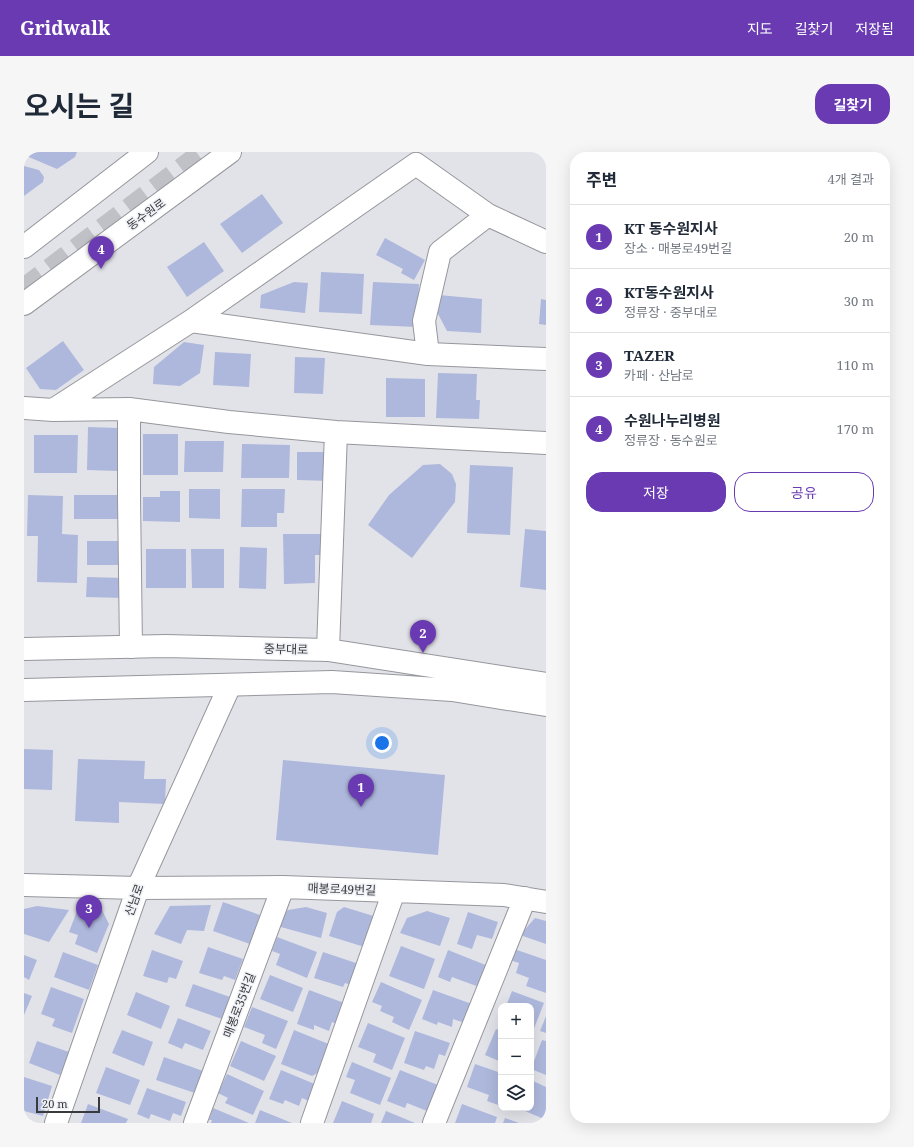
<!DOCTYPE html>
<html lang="ko">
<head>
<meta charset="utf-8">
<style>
	body { margin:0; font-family:"Noto Serif","Noto Sans KR",serif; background:#f6f6f7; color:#1f2937 }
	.controls { position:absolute; right:12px; bottom:12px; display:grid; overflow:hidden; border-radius:8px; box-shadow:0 4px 16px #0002 }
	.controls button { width:36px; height:36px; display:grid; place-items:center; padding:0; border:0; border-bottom:1px solid #e0e1e3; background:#fff; color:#1f2937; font:20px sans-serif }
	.scale { position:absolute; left:12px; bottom:10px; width:64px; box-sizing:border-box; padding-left:4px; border:2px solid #393a3c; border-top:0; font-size:11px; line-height:14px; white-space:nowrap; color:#393a3c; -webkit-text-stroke:3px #eff1f6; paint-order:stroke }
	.you { position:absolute; left:358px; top:591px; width:14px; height:14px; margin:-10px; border:3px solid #fff; border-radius:50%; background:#1a73e8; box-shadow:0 0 0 6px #1a73e833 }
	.badge { display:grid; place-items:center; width:26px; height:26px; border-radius:50%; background:#693ab2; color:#fff; font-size:13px; font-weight:700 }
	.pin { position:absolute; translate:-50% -33px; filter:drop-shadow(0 1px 2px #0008) }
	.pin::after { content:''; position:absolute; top:21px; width:14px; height:12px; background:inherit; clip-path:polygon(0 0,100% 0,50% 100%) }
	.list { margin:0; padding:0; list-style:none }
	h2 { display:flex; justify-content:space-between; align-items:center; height:52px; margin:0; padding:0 16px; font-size:17px }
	h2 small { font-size:13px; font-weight:400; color:#747a83 }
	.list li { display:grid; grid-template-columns:26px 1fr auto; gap:12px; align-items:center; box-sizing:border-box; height:64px; padding:0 16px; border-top:1px solid #e0e1e3 }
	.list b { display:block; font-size:15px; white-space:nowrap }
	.list p { margin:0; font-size:13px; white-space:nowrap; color:#747a83 }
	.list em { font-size:13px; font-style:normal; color:#747a83 }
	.actions { display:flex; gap:8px; padding:12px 16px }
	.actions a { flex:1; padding:9px 0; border:1px solid #693ab2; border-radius:16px; text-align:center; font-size:14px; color:#693ab2 }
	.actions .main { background:#693ab2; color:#fff }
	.icon { flex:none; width:22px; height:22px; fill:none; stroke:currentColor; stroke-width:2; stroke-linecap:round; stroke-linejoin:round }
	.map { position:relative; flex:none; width:522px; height:971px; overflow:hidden; border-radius:16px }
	header { display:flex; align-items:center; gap:24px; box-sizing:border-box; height:56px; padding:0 20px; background:#693ab2; color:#fff }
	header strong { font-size:19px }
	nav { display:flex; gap:22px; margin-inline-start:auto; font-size:14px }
	.intro { display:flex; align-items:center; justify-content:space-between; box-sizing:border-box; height:96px; padding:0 24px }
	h1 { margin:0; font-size:28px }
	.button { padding:10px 18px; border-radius:16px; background:#693ab2; color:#fff; font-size:14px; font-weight:700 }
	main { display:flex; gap:24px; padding:0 24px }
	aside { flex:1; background:#fff; border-radius:16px; box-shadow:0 4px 16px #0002 }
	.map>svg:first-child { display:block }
	.building { fill:#aeb8dc }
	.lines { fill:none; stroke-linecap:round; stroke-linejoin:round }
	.major-tunnel { stroke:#c0c1c6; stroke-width:22; stroke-dasharray:22 11; stroke-linecap:butt }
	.minor-casing { stroke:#96979c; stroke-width:24 }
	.major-casing { stroke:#96979c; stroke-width:24 }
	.minor { stroke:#fff; stroke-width:22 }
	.major { stroke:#fff; stroke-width:22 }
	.labels { text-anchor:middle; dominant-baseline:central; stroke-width:3; stroke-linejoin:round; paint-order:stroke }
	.street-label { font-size:12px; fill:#393a3c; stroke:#eff1f6 }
</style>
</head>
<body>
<header>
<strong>Gridwalk</strong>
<nav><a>지도</a><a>길찾기</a><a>저장됨</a></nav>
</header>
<div class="intro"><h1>오시는 길</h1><a class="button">길찾기</a></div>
<main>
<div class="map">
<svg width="522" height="971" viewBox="0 0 522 971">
	<rect width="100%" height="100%" fill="#e2e3e9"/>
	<path class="building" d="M 0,0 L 53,0 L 51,5 L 33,17 L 0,3 Z
		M 0,14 L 15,18 L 20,25 L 19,30 L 0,44 Z
		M 238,42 L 259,71 L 218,101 L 196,72 Z
		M 361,86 L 401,108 L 390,128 L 377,121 L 379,117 L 352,103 Z
		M 180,90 L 200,119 L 163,145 L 143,115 Z
		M 297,120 L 340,122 L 338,162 L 295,160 Z
		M 270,130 L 284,131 L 281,161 L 236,156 L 237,143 Z
		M 349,130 L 395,132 L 393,175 L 346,173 Z
		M 415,143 L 458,147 L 457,181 L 423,179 L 413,160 Z
		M 517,147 L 522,148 L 522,173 L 515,172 Z
		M 39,189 L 60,218 L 32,238 L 16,237 L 2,216 Z
		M 160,190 L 180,193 L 176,221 L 156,234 L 129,232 L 130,215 Z
		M 191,200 L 227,202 L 225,235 L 189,233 Z
		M 271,205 L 301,206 L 299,242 L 270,241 Z
		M 414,221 L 453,222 L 452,248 L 456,248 L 455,267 L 412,266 Z
		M 362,226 L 401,227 L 401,265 L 362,265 Z
		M 64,275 L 95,276 L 94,319 L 63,318 Z
		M 119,282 L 154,282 L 154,323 L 119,323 Z
		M 10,283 L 54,283 L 53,321 L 10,321 Z
		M 161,289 L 200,289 L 199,320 L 160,320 Z
		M 218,292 L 266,293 L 265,326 L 217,326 Z
		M 273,300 L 307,300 L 307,329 L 273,328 Z
		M 416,312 L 428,322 L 432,332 L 431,350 L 388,406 L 344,373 L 365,343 L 399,313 Z
		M 446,313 L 489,315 L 486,383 L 443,381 Z
		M 165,337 L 196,337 L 196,367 L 165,366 Z
		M 218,337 L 261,337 L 260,361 L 253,361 L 253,375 L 217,375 Z
		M 136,339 L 156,339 L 156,370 L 119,369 L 119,345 L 136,345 Z
		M 4,343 L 39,344 L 38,382 L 54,383 L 53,431 L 13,430 L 14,384 L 3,384 Z
		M 50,343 L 100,343 L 99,367 L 50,367 Z
		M 501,377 L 522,379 L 522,438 L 496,435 Z
		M 259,382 L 297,382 L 297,403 L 291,403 L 291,431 L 260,432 Z
		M 63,389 L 98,389 L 98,413 L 63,413 Z
		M 216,395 L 243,396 L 242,437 L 215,436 Z
		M 122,397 L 162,397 L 162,436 L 122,436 Z
		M 167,397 L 200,397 L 200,436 L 168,436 Z
		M 63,425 L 100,426 L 100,446 L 62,445 Z
		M 0,597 L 29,598 L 28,638 L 0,637 Z
		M 54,607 L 121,609 L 120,627 L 142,627 L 141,652 L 95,650 L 95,671 L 51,669 Z
		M 259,608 L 421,623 L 414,703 L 252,688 Z
		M 199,750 L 236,763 L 226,792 L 189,779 Z
		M 187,753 L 180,779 L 163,778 L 157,792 L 130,782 L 146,754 Z
		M 13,754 L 45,758 L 25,790 L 0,782 L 0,757 Z
		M 282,755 L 303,761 L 297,786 L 253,774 L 259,762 L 264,758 Z
		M 320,755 L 356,766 L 347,797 L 305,784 L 313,760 Z
		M 78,758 L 85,772 L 73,801 L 51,792 L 54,783 L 45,780 L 53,759 Z
		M 403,759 L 426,766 L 416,794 L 376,781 L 383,766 Z
		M 444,760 L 474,770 L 468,787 L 453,783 L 448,797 L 433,792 Z
		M 511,766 L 522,769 L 522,792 L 496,783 Z
		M 253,785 L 293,800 L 283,826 L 252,813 L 256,802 L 248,799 Z
		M 377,794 L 411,807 L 400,837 L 365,824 Z
		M 184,795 L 219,807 L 211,828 L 200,824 L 198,828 L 175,821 Z
		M 490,797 L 522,808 L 522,841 L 502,834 L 505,826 L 492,821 L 495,811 L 486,808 Z
		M 128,798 L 159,809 L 152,827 L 145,825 L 143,831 L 119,824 Z
		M 424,798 L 464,814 L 455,835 L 428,825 L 426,830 L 414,825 Z
		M 39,800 L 74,813 L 65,838 L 30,825 Z
		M 299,800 L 338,813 L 331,834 L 321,831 L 319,835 L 290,826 Z
		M 0,803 L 13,808 L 5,828 L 0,825 Z
		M 246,823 L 279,836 L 269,860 L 236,847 Z
		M 357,830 L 398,848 L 385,878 L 368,870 L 370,865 L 356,859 L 358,854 L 348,850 Z
		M 169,832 L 206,845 L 198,867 L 161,854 Z
		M 27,835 L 60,847 L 48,881 L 28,874 L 31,867 L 17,862 Z
		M 285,838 L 323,852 L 315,873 L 308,870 L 305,879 L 290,873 L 290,878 L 273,872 Z
		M 409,838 L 448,852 L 441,871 L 429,867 L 428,875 L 414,870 L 413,873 L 398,867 Z
		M 488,839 L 520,851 L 509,879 L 507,878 L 507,854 L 482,854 Z
		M 112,840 L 146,854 L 137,877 L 103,863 Z
		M 0,841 L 8,844 L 0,863 Z
		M 228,855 L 264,869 L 252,897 L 238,891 L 241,883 L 220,875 Z
		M 522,864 L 522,881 L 516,879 Z
		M 154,866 L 187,879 L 179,898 L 161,891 L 158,897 L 144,891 Z
		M 344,871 L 381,886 L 368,918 L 349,910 L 352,902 L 334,895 Z
		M 472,877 L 477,879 L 477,910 L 461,903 Z
		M 98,878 L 129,890 L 120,914 L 88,901 Z
		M 270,878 L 307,893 L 297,919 L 288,924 L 257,912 Z
		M 391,879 L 426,891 L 421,904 L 415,902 L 410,917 L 402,914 L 400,918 L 380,911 Z
		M 518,888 L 522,889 L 522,923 L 507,917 Z
		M 13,889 L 45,900 L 36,923 L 5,911 Z
		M 217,889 L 252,904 L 240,929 L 206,914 Z
		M 140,905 L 179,919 L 171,941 L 132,928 Z
		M 328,910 L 367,926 L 356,953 L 326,941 L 331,928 L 322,925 Z
		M 451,912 L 477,921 L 477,954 L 463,949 L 465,943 L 443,935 Z
		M 82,915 L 116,928 L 106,953 L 72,941 Z
		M 257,918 L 293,933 L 287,950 L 278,946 L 275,954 L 261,948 L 259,952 L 245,947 Z
		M 376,918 L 419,935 L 408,961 L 383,951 L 381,956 L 363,949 Z
		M 203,922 L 240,939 L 229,963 L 201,951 L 204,946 L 194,941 Z
		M 0,925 L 28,934 L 19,964 L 0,959 Z
		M 507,928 L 522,935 L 522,968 L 494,956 L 507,956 Z
		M 123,936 L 162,950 L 157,964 L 149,961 L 146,969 L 127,962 L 125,967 L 113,962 Z
		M 318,949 L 350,962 L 347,971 L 309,971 Z
		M 64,952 L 104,967 L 102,971 L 57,971 Z
		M 438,952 L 473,965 L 471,971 L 431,971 Z
		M 189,956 L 225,971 L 187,971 L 188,968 L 185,968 Z
		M 236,958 L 268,971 L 231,971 Z
		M 362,959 L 391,971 L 357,971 Z
		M 481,966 L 495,971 L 479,971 Z"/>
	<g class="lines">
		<path class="major-tunnel" d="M 0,137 L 180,0"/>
		<defs>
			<path id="minor" d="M 167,169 L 404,202 L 522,207
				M 404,202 L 400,169 L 416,100 L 464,63
				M 0,256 L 29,258 L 105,257 L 205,270 L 312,280 L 522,291
				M 105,257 L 105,346 L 107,495
				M 29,258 L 167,169 L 392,12 L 464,63 L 522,90
				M 304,498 L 312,280
				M 0,733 L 114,736 L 259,735 L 480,743 L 522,750
				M 32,971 L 114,736 L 206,533
				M 171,971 L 259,735
				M 288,971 L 370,739
				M 410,971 L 501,746"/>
			<path id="major" d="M 0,95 L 123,0
				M 0,152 L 206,0
				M 0,497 L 142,494 L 304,498 L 522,532
				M 0,538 L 308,530 L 428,538 L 522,553"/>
		</defs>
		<use href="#minor" class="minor-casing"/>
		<use href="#major" class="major-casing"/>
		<use href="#minor" class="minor"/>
		<use href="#major" class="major"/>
	</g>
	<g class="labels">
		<g class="street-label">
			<text transform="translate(122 62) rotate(-36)">동수원로</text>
			<text transform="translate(262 497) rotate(1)">중부대로</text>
			<text transform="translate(318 737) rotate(2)">매봉로49번길</text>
			<text transform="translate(110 748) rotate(-70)">산남로</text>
			<text transform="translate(215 853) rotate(-69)">매봉로35번길</text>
		</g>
	</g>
</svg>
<div class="controls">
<button>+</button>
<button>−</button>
<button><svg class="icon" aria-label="layers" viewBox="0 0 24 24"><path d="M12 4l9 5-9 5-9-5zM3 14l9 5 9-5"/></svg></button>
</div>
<div class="scale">20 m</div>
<div class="you"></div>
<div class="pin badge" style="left:337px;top:655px">1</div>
<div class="pin badge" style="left:399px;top:501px">2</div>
<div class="pin badge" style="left:65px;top:776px">3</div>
<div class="pin badge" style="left:77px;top:117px">4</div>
</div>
<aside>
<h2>주변<small>4개 결과</small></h2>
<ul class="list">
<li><span class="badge">1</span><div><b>KT 동수원지사</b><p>장소 · 매봉로49번길</p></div><em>20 m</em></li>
<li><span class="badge">2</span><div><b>KT동수원지사</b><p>정류장 · 중부대로</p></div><em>30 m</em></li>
<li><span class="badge">3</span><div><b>TAZER</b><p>카페 · 산남로</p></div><em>110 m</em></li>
<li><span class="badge">4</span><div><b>수원나누리병원</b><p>정류장 · 동수원로</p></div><em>170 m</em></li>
</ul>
<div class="actions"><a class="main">저장</a><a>공유</a></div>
</aside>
</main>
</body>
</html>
